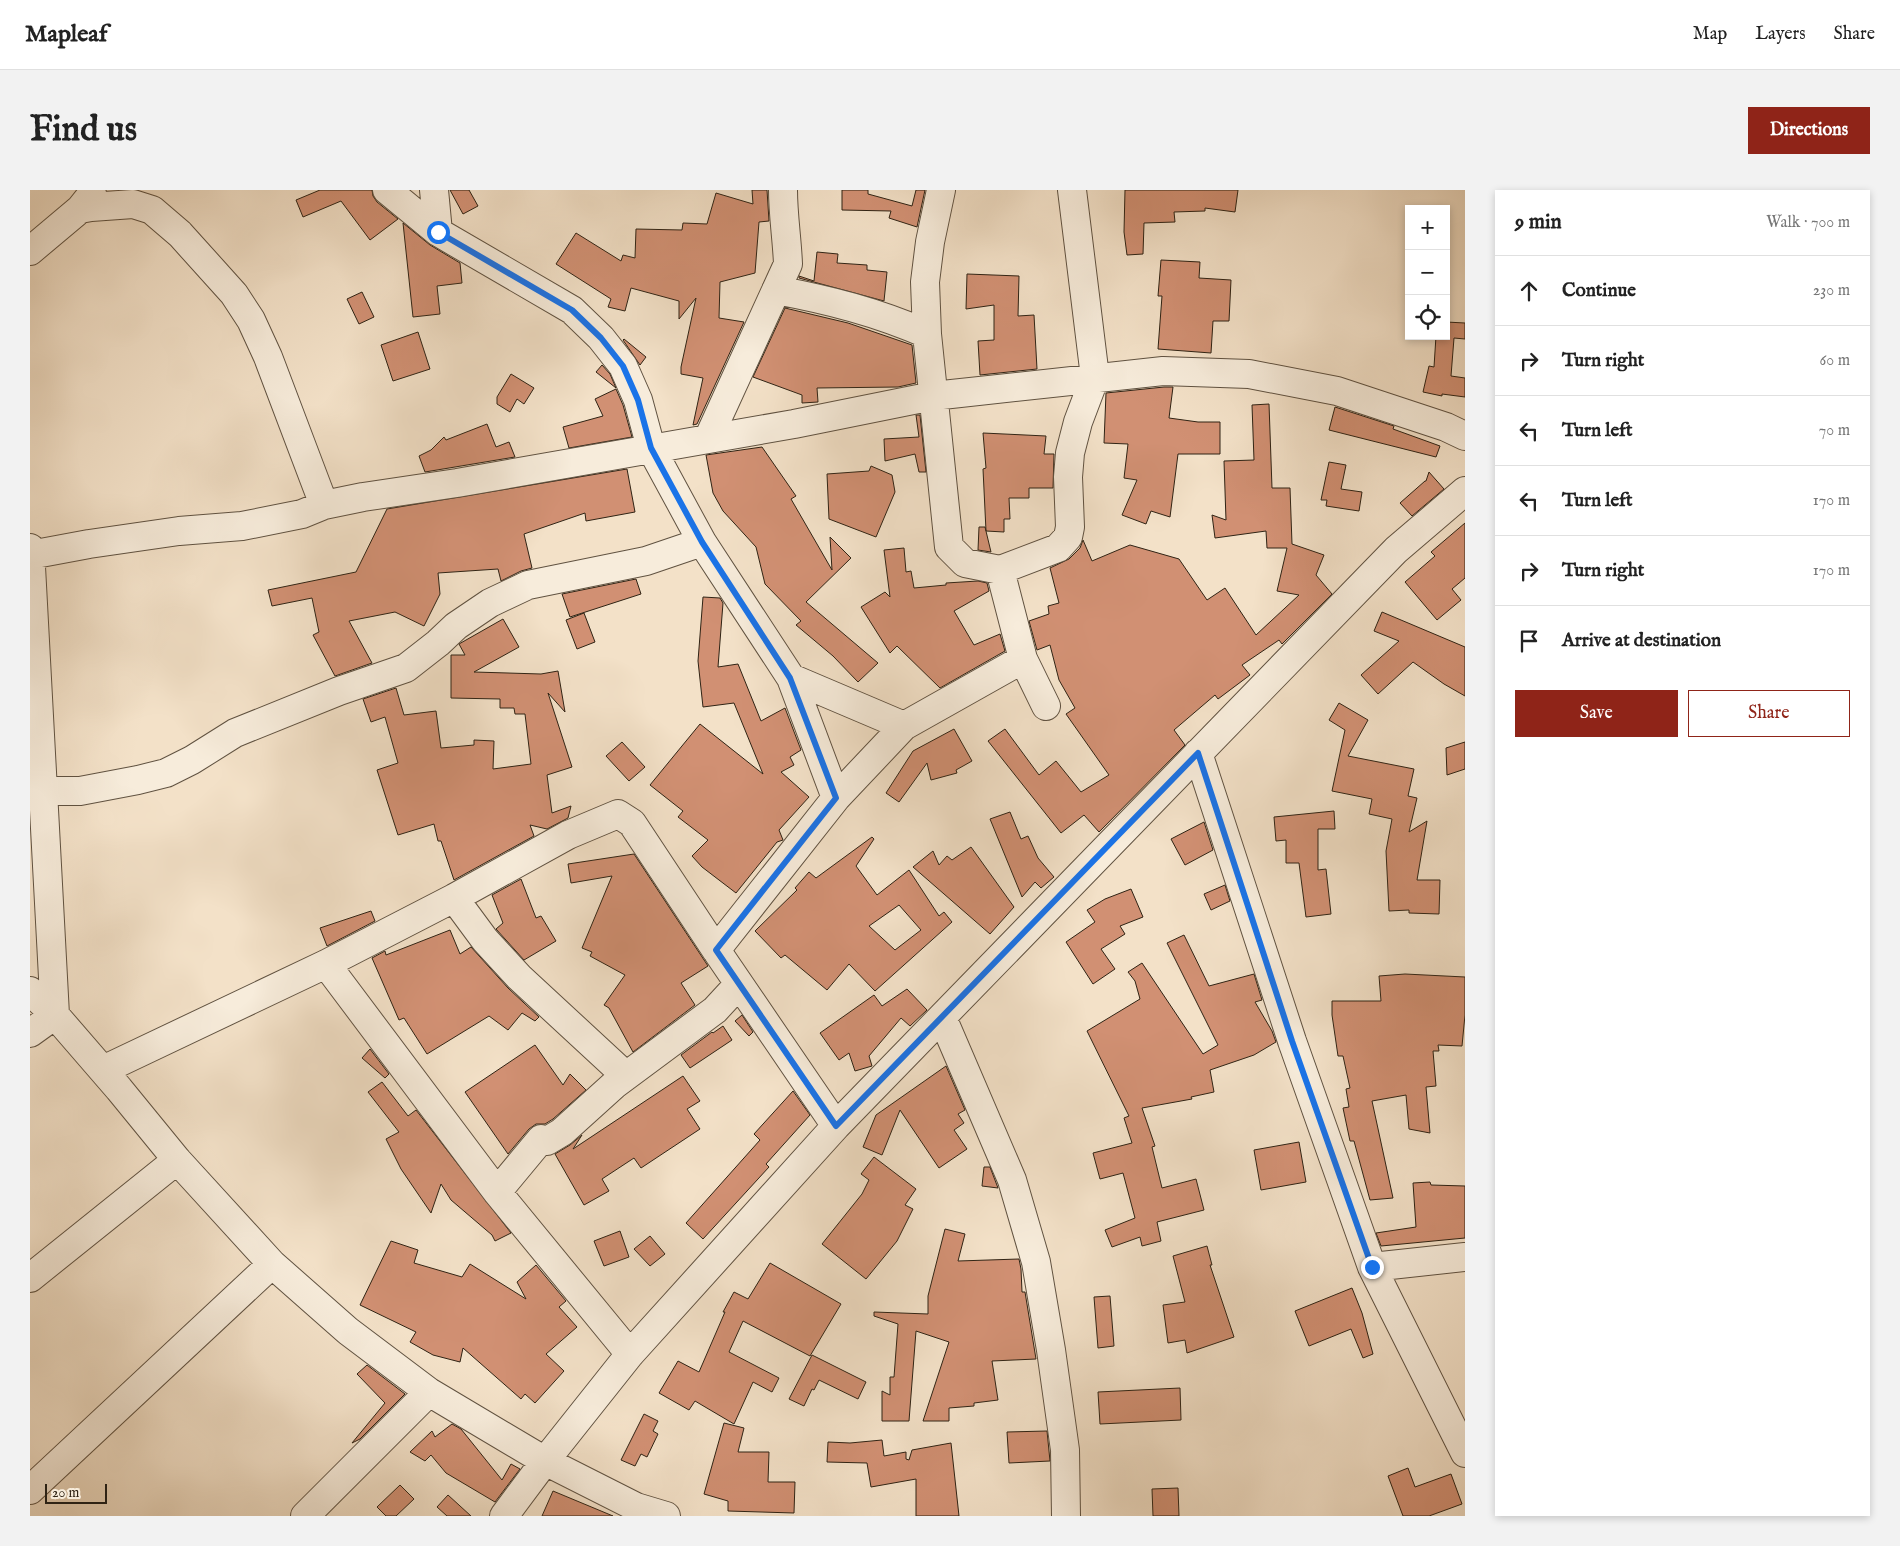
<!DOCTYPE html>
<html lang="en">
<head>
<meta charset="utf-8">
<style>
	body { margin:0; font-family:"IM FELL English",serif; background:#f2f2f2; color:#222 }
	.controls { position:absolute; right:15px; top:15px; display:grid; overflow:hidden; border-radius:0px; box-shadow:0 2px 8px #0003 }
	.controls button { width:45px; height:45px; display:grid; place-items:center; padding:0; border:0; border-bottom:1px solid #e0e0e0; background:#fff; color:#222; font:25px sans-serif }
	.scale { position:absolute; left:15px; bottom:12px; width:62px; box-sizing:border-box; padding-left:5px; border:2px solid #2f2314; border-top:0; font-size:14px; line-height:18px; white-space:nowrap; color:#2f2314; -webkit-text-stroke:4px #f7ecdb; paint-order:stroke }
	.stop { position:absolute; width:15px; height:15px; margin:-11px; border:4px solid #1a73e8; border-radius:50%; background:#fff }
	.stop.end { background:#1a73e8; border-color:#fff; box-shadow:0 1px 5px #0008 }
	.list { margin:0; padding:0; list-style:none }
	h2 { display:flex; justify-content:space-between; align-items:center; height:65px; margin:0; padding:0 20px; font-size:21px }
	h2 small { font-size:16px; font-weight:400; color:#767676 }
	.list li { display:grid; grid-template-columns:32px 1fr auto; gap:15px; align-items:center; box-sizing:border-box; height:70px; padding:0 20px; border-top:1px solid #e0e0e0 }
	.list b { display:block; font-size:19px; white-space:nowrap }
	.list em { font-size:16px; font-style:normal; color:#767676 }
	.actions { display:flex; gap:10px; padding:15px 20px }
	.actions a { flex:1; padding:11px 0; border:1px solid #8f2418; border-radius:0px; text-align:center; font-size:18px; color:#8f2418 }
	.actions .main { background:#8f2418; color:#fff }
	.icon { flex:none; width:28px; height:28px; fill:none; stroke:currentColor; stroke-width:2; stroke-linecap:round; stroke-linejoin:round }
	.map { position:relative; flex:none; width:1435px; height:1326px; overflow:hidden; border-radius:0px }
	header { display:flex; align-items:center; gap:30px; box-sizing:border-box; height:70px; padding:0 25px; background:#fff; border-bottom:1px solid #e0e0e0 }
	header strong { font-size:24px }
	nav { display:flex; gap:28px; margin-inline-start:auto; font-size:18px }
	.intro { display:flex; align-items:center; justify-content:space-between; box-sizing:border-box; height:120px; padding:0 30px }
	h1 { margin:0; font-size:35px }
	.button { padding:12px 22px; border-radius:0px; background:#8f2418; color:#fff; font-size:18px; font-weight:700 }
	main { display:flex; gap:30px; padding:0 30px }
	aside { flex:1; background:#fff; border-radius:0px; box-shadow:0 2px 8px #0003 }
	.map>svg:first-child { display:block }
	.building { fill:#d19073; stroke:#2f2314; fill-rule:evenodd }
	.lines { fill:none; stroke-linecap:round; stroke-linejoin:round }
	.minor-casing { stroke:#605241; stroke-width:30 }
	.minor { stroke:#f7ecdb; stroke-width:28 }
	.route { stroke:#1a73e8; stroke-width:6 }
</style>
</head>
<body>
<header>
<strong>Mapleaf</strong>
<nav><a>Map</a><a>Layers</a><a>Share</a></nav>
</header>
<div class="intro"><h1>Find us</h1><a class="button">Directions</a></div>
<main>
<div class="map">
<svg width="1435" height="1326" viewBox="0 0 1435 1326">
	<rect width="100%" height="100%" fill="#f3e1c8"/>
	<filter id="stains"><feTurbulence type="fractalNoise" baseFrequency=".004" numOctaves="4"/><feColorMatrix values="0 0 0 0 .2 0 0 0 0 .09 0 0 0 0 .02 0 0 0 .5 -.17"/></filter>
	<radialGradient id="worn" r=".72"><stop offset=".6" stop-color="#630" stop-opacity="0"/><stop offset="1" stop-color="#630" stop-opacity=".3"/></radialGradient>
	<path class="building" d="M 290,0 L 342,0 L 343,6 L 347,12 L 368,29 L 340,50 L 311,11 L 273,27 L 266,10 Z
		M 420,0 L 439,0 L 448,16 L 433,24 Z
		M 722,0 L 737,0 L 739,31 L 729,32 L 725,83 L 690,92 L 689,128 L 714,132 L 667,234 L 663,235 L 673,188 L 651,184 L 651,177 L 666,108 L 649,129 L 649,111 L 601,98 L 595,121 L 578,117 L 581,109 L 526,74 L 546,43 L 591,71 L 593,65 L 605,68 L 606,39 L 652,40 L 653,33 L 677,34 L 686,3 L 723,14 Z
		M 812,0 L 838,0 L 838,4 L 882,16 L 886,0 L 895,0 L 887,37 L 859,28 L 861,21 L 812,20 Z
		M 1095,0 L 1208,0 L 1205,22 L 1175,18 L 1175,21 L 1144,22 L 1145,32 L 1114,33 L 1113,64 L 1097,65 L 1094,42 Z
		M 373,33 L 400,55 L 430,73 L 432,93 L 407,96 L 410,124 L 383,127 Z
		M 787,62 L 808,64 L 807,73 L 837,75 L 837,80 L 857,82 L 854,111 L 769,88 L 769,86 L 784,91 Z
		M 1131,70 L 1170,72 L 1169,88 L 1201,90 L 1199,131 L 1183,131 L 1181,163 L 1128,159 L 1132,106 L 1128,106 Z
		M 937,84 L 989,86 L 988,126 L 1004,125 L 1007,179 L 950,185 L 948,151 L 964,150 L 964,115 L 936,119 Z
		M 332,102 L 344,127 L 329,134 L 317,109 Z
		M 755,118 L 818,133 L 882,155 L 886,193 L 868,197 L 787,198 L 788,212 L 772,213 L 772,205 L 723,187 Z
		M 1416,132 L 1435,133 L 1435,149 L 1424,148 L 1421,186 L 1435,188 L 1435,207 L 1412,204 L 1412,206 L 1393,202 L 1399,176 L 1404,177 L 1406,146 L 1416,146 Z
		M 388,142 L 400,179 L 363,191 L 351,155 Z
		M 594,149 L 616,167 L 610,175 L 593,150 Z
		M 572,175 L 580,184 L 586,198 L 566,182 Z
		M 481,184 L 504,198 L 494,214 L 487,209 L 480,222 L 467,214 L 467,207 Z
		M 1134,197 L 1143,197 L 1139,228 L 1168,232 L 1190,232 L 1190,264 L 1148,264 L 1140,327 L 1121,321 L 1116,334 L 1092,325 L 1107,290 L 1094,288 L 1098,254 L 1074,253 L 1076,203 Z
		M 586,199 L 593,215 L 602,247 L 539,258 L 533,237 L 573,226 L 565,209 Z
		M 1239,214 L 1242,298 L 1260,298 L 1262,354 L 1294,365 L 1286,385 L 1302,404 L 1252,454 L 1249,450 L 1212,475 L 1220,485 L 1188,509 L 1185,505 L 1144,540 L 1155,555 L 1069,642 L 1054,625 L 1031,643 L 958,551 L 975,539 L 1009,585 L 1026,571 L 1051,602 L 1079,585 L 1036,524 L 1045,518 L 1029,490 L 1020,455 L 1007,460 L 999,431 L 1019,424 L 1018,416 L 1029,413 L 1020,378 L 1039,369 L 1050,358 L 1053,350 L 1062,371 L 1100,355 L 1149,369 L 1177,410 L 1195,398 L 1226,445 L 1269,405 L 1247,401 L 1257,358 L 1237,358 L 1236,341 L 1185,348 L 1182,325 L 1196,330 L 1194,271 L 1224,270 L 1222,215 Z
		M 1305,217 L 1364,236 L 1363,239 L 1410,256 L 1406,267 L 1299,240 Z
		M 886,225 L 890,225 L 896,282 L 889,282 L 885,264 L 855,271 L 854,249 L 889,247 Z
		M 457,234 L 466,257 L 479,252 L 485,267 L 395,282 L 389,266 L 401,260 L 414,247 L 416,250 Z
		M 953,243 L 1016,246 L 1014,264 L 1024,264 L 1023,298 L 999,298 L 999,308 L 979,308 L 980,329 L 974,329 L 974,342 L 956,341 L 953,279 L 956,278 Z
		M 732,257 L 766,306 L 761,309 L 802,380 L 800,347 L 821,368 L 776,412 L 848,473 L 828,492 L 803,466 L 766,435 L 771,431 L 735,394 L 726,357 L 693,321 L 683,303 L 676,265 Z
		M 1299,272 L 1316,275 L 1311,299 L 1332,302 L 1329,321 L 1296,316 L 1297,310 L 1291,310 Z
		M 841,276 L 862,285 L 865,302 L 846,347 L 799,329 L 797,284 L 839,281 Z
		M 597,279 L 605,322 L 556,331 L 555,323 L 494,344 L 502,378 L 491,381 L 471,391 L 468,379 L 408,383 L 410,404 L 394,436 L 365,422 L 319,431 L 342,473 L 305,486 L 283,445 L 289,442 L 282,408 L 242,416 L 238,400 L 326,382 L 357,319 Z
		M 1399,282 L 1414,299 L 1382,326 L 1370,313 L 1395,291 L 1396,291 Z
		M 1435,333 L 1435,388 L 1422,399 L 1431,410 L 1407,430 L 1375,392 L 1405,366 L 1401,362 Z
		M 949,337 L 955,337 L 961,362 L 948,360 Z
		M 874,358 L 876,382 L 881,381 L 884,398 L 916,395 L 916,393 L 948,391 L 957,393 L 959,401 L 924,421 L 944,455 L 970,444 L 975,461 L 910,498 L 867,456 L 860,463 L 831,417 L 855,402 L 860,407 L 854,360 Z
		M 606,389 L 611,404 L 540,427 L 532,404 Z
		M 673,407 L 690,408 L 693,413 L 688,477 L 708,474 L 731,531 L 755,518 L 771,560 L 760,567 L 764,575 L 751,582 L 779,607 L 749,640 L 753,650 L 747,652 L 706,703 L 672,677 L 662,666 L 678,650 L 648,627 L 653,621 L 620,595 L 670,534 L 733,584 L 704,513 L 673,517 L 668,471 Z
		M 1352,422 L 1435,457 L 1435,506 L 1414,494 L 1383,472 L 1348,504 L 1331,485 L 1369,451 L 1344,441 Z
		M 554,423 L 565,452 L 547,459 L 536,430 Z
		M 473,429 L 489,457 L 444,482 L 511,484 L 528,481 L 535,522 L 518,503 L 542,577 L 517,585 L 522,623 L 541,616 L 538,628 L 517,639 L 500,635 L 504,646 L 424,690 L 411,651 L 408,651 L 404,634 L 368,645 L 347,580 L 368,573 L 355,527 L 341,532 L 333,509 L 366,498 L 374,525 L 406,521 L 411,558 L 444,555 L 444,550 L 464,551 L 463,579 L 501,574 L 495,524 L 485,524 L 484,518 L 470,518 L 470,509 L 421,508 L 421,465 L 435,465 L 429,454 Z
		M 1309,513 L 1338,530 L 1318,566 L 1384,579 L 1378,606 L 1387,608 L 1379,642 L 1397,631 L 1387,690 L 1410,690 L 1409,724 L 1379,723 L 1379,720 L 1359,721 L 1356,661 L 1362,629 L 1339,624 L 1342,609 L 1302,601 L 1315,540 L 1299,530 Z
		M 924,539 L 942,571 L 926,580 L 927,583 L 901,590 L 897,573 L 869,612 L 856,603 L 883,561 Z
		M 592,552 L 615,577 L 599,591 L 576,566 Z
		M 1435,552 L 1435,579 L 1417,585 L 1416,558 Z
		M 1304,621 L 1305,639 L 1288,639 L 1288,680 L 1296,679 L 1301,724 L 1276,727 L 1269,673 L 1256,673 L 1256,650 L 1246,651 L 1244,627 Z
		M 980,622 L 991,649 L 998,646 L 1008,668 L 1024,687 L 1011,698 L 1005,692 L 992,707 L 960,629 Z
		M 1174,632 L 1183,660 L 1155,675 L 1141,649 Z
		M 842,647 L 844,649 L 826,676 L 847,705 L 879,680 L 909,726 L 914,722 L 922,732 L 845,801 L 819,774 L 797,800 L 755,765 L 751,768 L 725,741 L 767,700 L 765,698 L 779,682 L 786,688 ZM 869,715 L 891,740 L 865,760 L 839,736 Z
		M 941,657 L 984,717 L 960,744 L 883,677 L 903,661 L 909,675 L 917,666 L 922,670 Z
		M 604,664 L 678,776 L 651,793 L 665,815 L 603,862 L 579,818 L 574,815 L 595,785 L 560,766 L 562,762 L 552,758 L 582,686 L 541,693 L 538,674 Z
		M 491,689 L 506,728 L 511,726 L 526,751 L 494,770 L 466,739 L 473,733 L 462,705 Z
		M 1195,695 L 1200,711 L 1181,720 L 1174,704 Z
		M 1101,699 L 1113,727 L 1090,736 L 1095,744 L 1071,759 L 1085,779 L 1063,794 L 1036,752 L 1065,732 L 1057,720 L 1075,709 Z
		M 341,721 L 345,731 L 297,756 L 290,738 Z
		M 420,740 L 430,764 L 441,757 L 478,798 L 509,827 L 505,831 L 492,823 L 478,840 L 459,826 L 397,864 L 374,828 L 369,830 L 342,768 L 355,761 L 356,765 Z
		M 1154,745 L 1179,796 L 1224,784 L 1232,810 L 1225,812 L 1242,841 L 1246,852 L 1224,865 L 1180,880 L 1184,902 L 1161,907 L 1162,909 L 1112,918 L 1125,956 L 1122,957 L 1132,998 L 1166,989 L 1174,1020 L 1127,1032 L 1131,1051 L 1112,1056 L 1110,1047 L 1082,1057 L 1075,1040 L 1105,1028 L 1093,983 L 1070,989 L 1063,963 L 1102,953 L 1094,928 L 1099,926 L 1057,841 L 1110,809 L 1105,791 L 1098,782 L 1112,773 L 1173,864 L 1188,855 L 1137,753 Z
		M 1375,784 L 1435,787 L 1435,825 L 1432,856 L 1408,855 L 1409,861 L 1403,861 L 1406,896 L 1396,897 L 1400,943 L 1379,939 L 1376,905 L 1342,911 L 1363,1008 L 1340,1010 L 1324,951 L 1320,951 L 1313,918 L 1319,917 L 1316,899 L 1320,898 L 1313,866 L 1308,866 L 1302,825 L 1302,811 L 1351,811 L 1349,786 Z
		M 877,799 L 897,820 L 880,836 L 871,828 L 839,866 L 842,876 L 825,881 L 819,863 L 809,870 L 790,843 L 844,805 L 852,816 Z
		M 712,825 L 723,842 L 719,846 L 705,831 Z
		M 693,836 L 702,850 L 660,878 L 651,865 L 682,842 L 683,843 Z
		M 505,855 L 533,895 L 540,884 L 556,900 L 523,929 L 515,934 L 506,934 L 499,939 L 478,964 L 435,902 Z
		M 340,859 L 359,884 L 355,888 L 332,868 Z
		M 916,876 L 935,920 L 928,924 L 934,933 L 924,940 L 937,959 L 909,978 L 870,920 L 852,965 L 833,957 L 846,925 Z
		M 653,886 L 670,911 L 657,919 L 670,939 L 611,978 L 604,968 L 572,989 L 579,1001 L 554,1015 L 525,964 L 540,955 L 552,945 L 543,959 Z
		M 352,892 L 378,926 L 386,920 L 481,1043 L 465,1051 L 462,1045 L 421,1010 L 411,994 L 401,1023 L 371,979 L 356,949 L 369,942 L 338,902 Z
		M 763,901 L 780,925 L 736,974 L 739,977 L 673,1049 L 656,1033 L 730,950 L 724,944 Z
		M 1269,952 L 1276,992 L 1231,1000 L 1224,960 Z
		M 844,967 L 886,999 L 875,1015 L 883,1019 L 867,1051 L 836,1089 L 792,1054 L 832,1004 L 839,990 L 831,984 Z
		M 954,977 L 960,977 L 968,998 L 952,996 Z
		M 1400,992 L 1401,995 L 1435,996 L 1435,1048 L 1351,1056 L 1346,1043 L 1386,1037 L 1383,993 Z
		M 915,1039 L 935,1044 L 928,1071 L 989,1069 L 991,1079 L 992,1102 L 995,1102 L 1006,1169 L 962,1171 L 968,1210 L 944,1213 L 944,1216 L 919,1218 L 919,1231 L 893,1231 L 919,1152 L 886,1141 L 879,1231 L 852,1231 L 852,1201 L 860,1205 L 860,1187 L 864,1187 L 868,1134 L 844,1126 L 844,1122 L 898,1124 L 898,1106 Z
		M 590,1041 L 599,1067 L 574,1076 L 564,1051 Z
		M 620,1046 L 635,1064 L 620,1076 L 604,1059 Z
		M 361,1051 L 388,1060 L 384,1073 L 432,1087 L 440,1074 L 496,1109 L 487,1092 L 506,1075 L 536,1111 L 529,1117 L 547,1137 L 516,1164 L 534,1181 L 505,1213 L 495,1204 L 491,1209 L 433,1158 L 430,1172 L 403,1165 L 380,1152 L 386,1142 L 330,1115 Z
		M 1177,1056 L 1182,1075 L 1180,1075 L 1204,1147 L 1157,1163 L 1155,1150 L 1138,1153 L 1133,1115 L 1155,1112 L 1143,1066 Z
		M 740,1073 L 811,1114 L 780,1166 L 713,1131 L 699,1162 L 749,1188 L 742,1202 L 723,1192 L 704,1234 L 665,1211 L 659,1220 L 629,1203 L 648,1171 L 669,1182 L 695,1122 L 693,1122 L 704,1102 L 718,1109 Z
		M 1322,1098 L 1332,1123 L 1343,1164 L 1333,1168 L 1321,1139 L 1279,1156 L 1265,1121 Z
		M 1080,1106 L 1084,1156 L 1068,1158 L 1064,1107 Z
		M 782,1165 L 836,1192 L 828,1209 L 789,1190 L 784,1200 L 782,1199 L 774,1216 L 759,1209 Z
		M 337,1175 L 375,1204 L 330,1249 L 322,1253 L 355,1213 L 327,1184 Z
		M 1150,1198 L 1151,1230 L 1070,1234 L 1068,1202 Z
		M 614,1224 L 628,1231 L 623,1241 L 628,1244 L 617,1267 L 611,1264 L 605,1276 L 591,1270 Z
		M 694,1233 L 714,1238 L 708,1262 L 739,1262 L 738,1292 L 765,1292 L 764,1323 L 698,1321 L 698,1311 L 674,1304 Z
		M 422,1234 L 431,1239 L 472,1290 L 481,1274 L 490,1279 L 465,1312 L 416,1283 L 401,1265 L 395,1271 L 380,1262 L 402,1241 L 405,1247 Z
		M 1017,1241 L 1020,1271 L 979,1273 L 977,1242 Z
		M 852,1250 L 854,1266 L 876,1262 L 876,1269 L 879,1270 L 882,1260 L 921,1253 L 929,1326 L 886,1326 L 886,1289 L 841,1297 L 837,1273 L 797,1272 L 798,1252 L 820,1253 Z
		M 1378,1278 L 1385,1297 L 1421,1284 L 1432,1314 L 1399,1326 L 1373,1326 L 1358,1286 Z
		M 370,1295 L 384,1309 L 366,1326 L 356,1326 L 347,1317 Z
		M 1148,1298 L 1149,1326 L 1123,1326 L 1122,1299 Z
		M 523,1301 L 583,1326 L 512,1326 Z
		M 418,1305 L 441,1326 L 417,1326 L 407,1317 Z"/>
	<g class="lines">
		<defs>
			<path id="minor" d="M 357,0 L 408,42 L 542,120 L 571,148 L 593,176 L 608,210 L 621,258 L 672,352 L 761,488 L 806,608
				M 404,0 L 408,42
				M 911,0 L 900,52 L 895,92 L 897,144 L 919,357 L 935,373 L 970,380 L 1028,358 L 1038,347 L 1040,337 L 1038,287 L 1040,263 L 1048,232 L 1065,187 L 1042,0
				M 50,19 L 61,17 L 103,14 L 122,20 L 150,44 L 204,104 L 221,130 L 238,167 L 294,315
				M 0,61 L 50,19 L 62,4
				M 746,100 C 799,110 847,122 897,144
				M 678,249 L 758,74 C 757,49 753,25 753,0
				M 0,358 L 25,825 L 0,843
				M 0,365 L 59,354 L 149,341 L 212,336 L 272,324 L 294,315 L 333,307 L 427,293 L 764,234 L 903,206 L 1133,181 L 1219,184 L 1307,201 L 1416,237 L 1435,246
				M 970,380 L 993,469 L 1016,516
				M 761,488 L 874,536
				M 1168,563 L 1262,851 L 1342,1077 L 1435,1263
				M 13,601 L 50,601 L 108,590 L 136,583 L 162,570 L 205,543 L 309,501 L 376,478 L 408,453 L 426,436 L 460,413 L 498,395 L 616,371 L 672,352
				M 424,708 L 455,750 L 489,787 L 596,886
				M 686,760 L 806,608 L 874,536 L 993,469
				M 296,774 L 467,1002 L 600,1164
				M 0,801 L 25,825 L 89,899 L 147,970 L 242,1074 L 318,1141 L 399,1202 L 515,1271 L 606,1317 L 636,1326
				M 912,827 L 982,990 L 1006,1072 L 1021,1160 L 1035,1260 L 1036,1326
				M 73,880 L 296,774 L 424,708 L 538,645 L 588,624 L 602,633 L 686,760 L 806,936
				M 467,1002 L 511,949 L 517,951 L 532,942 L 584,895 L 685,820 L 709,794
				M 1342,1077 L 1435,1067
				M 0,1088 L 147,970
				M 0,1300 L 242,1074
				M 275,1326 L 399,1202
				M 474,1326 L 515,1271 L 600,1164 L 806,936 L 1366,360 L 1435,301"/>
		</defs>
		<use href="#minor" class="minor-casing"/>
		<use href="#minor" class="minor"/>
	</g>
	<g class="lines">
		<path class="route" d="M 408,42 L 542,120 L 571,148 L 593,176 L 608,210 L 621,258 L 672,352 L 760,488 L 806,608 L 686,760 L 806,936 L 1168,563 L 1262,851 L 1342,1077"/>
	</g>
	<rect width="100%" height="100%" filter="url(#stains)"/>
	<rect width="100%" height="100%" fill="url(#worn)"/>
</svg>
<div class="controls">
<button>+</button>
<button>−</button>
<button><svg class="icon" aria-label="locate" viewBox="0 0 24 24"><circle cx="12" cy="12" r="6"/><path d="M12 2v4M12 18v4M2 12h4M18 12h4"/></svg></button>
</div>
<div class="scale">20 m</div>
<div class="stop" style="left:408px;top:42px"></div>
<div class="stop end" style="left:1342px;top:1077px"></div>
</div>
<aside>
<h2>9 min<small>Walk · 700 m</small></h2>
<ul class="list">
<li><svg class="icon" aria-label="ahead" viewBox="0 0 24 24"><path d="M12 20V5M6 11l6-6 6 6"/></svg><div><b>Continue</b></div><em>230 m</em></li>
<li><svg class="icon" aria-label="right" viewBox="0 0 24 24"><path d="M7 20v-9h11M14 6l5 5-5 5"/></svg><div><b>Turn right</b></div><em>60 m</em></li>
<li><svg class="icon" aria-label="left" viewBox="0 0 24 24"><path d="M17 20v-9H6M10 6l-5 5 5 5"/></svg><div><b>Turn left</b></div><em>70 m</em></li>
<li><svg class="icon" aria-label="left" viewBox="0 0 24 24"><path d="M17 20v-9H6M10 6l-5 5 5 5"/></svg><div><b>Turn left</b></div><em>170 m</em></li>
<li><svg class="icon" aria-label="right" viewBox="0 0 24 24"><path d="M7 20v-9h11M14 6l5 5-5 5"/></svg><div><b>Turn right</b></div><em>170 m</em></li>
<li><svg class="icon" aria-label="arrive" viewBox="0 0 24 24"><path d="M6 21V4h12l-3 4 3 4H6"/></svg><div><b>Arrive at destination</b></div></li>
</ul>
<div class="actions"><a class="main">Save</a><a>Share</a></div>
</aside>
</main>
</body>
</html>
